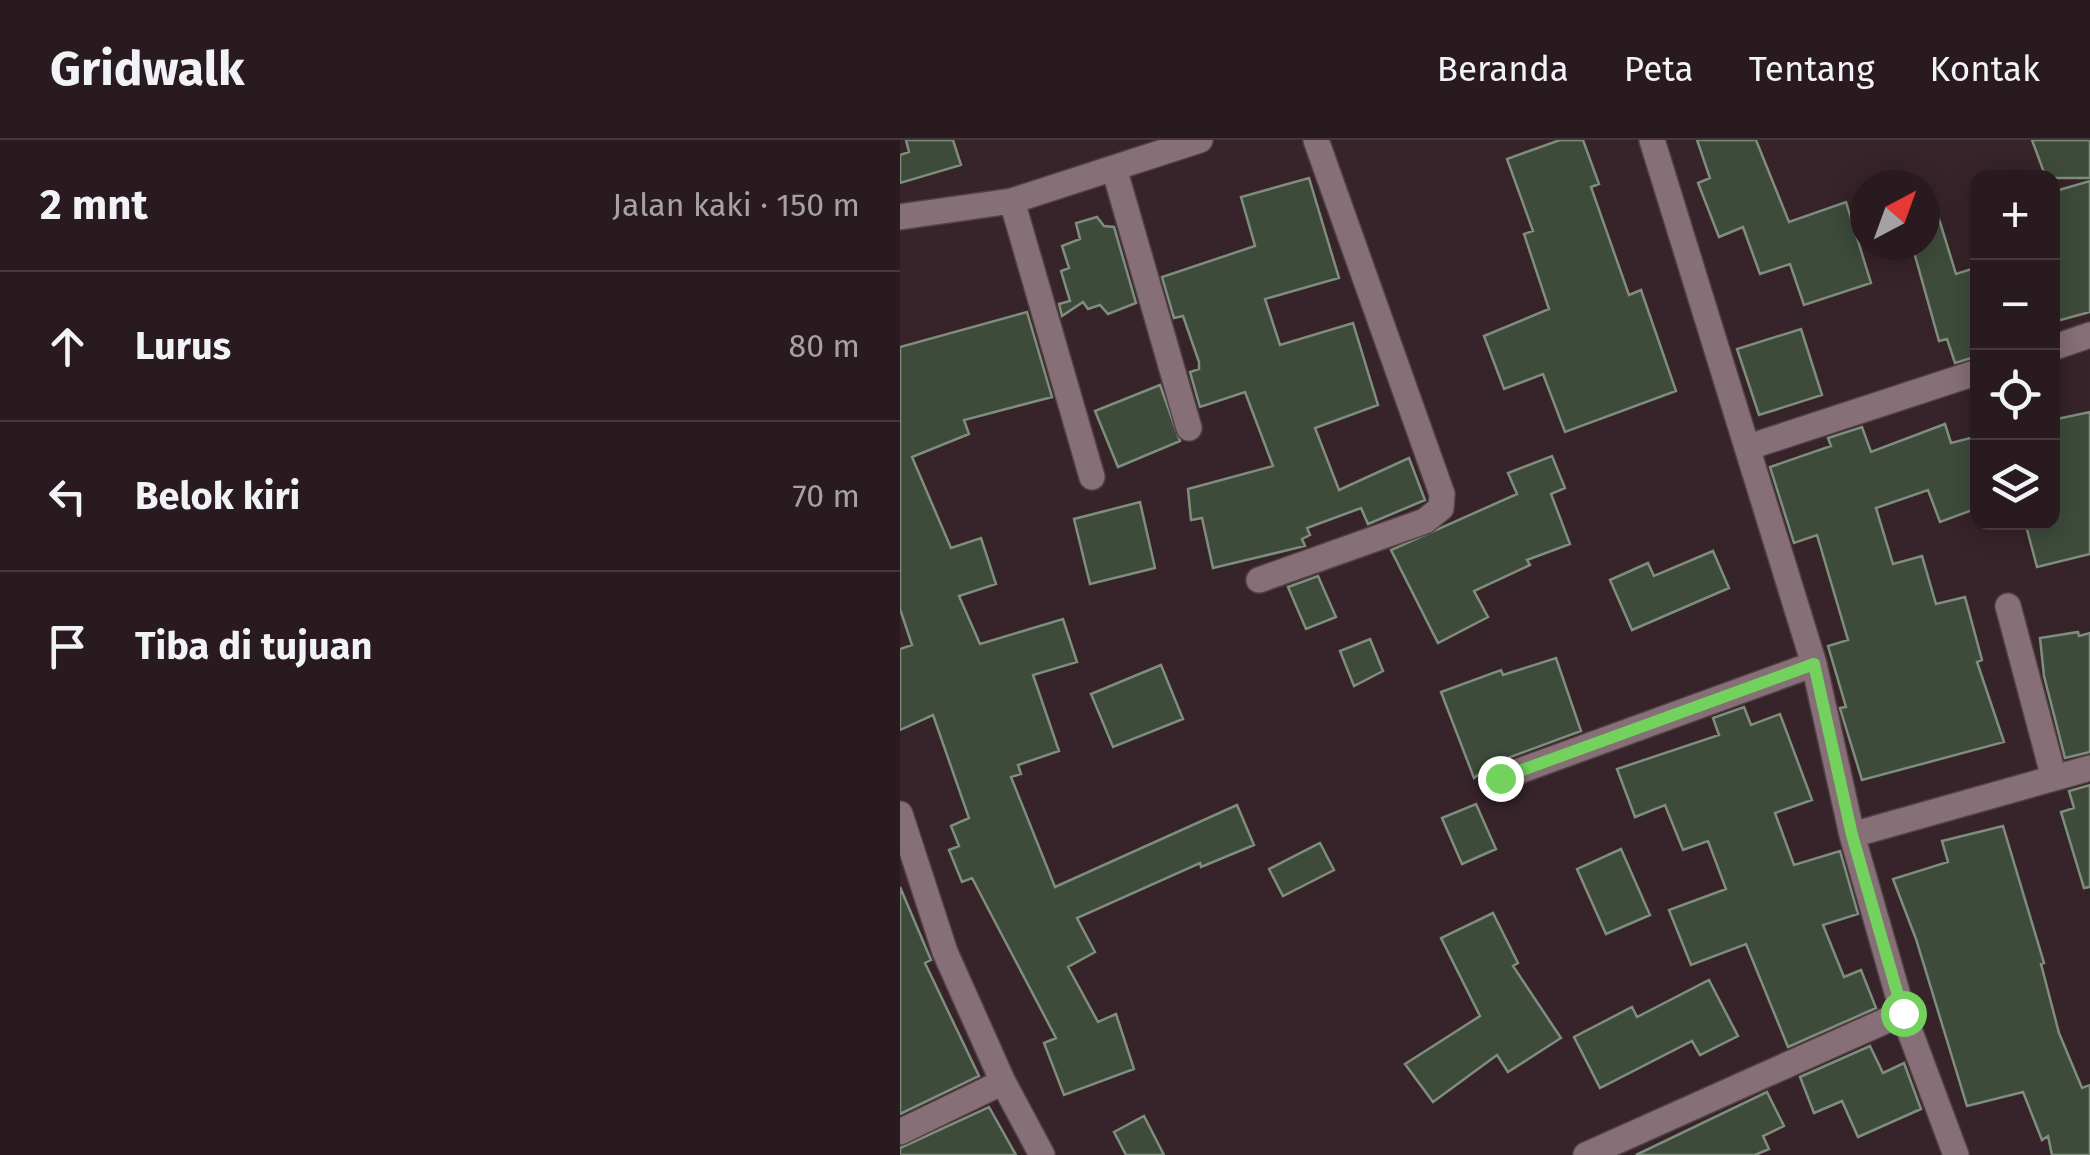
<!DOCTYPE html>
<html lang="id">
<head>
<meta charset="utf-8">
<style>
	body { margin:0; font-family:"Fira Sans",sans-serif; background:#35272d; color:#f1f3f6 }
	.controls { position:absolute; right:30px; top:30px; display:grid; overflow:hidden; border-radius:20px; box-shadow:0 5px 25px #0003 }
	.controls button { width:90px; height:90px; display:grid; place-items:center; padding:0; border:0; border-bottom:2px solid #45383e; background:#291a20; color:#f1f3f6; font:50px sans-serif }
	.compass { position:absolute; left:950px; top:30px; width:90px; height:90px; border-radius:50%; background:#291a20; box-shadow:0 5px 25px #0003; rotate:41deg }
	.stop { position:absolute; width:30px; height:30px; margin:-22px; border:8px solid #72d25d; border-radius:50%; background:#fff }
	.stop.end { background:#72d25d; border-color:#fff; box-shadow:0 2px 10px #0008 }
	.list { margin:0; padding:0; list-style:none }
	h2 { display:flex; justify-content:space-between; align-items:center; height:130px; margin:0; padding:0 40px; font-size:42px }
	h2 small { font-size:32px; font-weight:400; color:#a5a1a5 }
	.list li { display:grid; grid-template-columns:65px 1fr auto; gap:30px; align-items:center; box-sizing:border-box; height:150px; padding:0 40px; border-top:2px solid #45383e }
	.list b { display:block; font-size:38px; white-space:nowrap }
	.list em { font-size:32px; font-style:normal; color:#a5a1a5 }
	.icon { flex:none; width:55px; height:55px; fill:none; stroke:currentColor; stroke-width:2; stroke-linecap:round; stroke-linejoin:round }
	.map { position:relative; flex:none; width:1190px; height:1015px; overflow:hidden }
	header { display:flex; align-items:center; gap:60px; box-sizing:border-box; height:140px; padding:0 50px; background:#291a20; border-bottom:2px solid #45383e }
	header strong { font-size:48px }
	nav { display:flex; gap:55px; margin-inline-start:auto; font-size:35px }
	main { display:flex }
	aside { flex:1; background:#291a20 }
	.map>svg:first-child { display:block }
	.building { fill:#3e4b3b; stroke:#7f8e7c; stroke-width:2.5 }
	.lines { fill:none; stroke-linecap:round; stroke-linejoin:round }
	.street-casing { stroke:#524147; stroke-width:28 }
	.street { stroke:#876f77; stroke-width:25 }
	.route { stroke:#72d25d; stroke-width:12 }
</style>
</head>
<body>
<header>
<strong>Gridwalk</strong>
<nav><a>Beranda</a><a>Peta</a><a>Tentang</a><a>Kontak</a></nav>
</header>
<main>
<aside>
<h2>2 mnt<small>Jalan kaki · 150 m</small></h2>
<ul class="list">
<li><svg class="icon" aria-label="ahead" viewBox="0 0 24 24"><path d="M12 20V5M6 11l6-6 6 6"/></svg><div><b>Lurus</b></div><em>80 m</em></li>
<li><svg class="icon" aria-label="left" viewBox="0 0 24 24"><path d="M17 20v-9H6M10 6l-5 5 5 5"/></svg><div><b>Belok kiri</b></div><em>70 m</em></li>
<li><svg class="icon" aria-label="arrive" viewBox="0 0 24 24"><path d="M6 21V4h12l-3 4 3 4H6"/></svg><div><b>Tiba di tujuan</b></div></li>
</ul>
</aside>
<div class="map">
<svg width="1190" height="1015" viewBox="0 0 1190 1015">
	<rect width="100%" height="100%" fill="#37232a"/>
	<path class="building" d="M 6,0 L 53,0 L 61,25 L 0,43 L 0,15 L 9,12 Z
		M 660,0 L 683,0 L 699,44 L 691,47 L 729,155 L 741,150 L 776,251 L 665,292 L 643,234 L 604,249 L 584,196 L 649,169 L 624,94 L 633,91 L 607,19 Z
		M 797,0 L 856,0 L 889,82 L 946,62 L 971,143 L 904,165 L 890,124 L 860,134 L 843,87 L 819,97 L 798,43 L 810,38 Z
		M 1132,0 L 1190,0 L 1190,38 L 1146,38 Z
		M 409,38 L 439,138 L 365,159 L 380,205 L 453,183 L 478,265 L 415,288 L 439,350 L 509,318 L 525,360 L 468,384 L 461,368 L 407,388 L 410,395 L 402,399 L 405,406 L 313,428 L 302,378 L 291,380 L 288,349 L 373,326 L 345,252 L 300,267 L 290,232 L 299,229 L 299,222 L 283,176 L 274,178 L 262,137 L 355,106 L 341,57 Z
		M 1190,41 L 1190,172 L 1157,181 L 1152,166 L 1152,52 Z
		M 1031,53 L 1056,134 L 1078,127 L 1078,216 L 1055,223 L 1047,199 L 1039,201 L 1012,105 L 1025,105 L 1025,54 Z
		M 197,77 L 204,86 L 214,87 L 236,163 L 208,174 L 200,165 L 188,169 L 183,162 L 162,176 L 159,164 L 170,161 L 161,131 L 169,128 L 162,106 L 180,99 L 176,83 Z
		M 127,172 L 152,257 L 64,280 L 69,294 L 12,317 L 51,408 L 81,398 L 96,444 L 59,456 L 80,504 L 163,479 L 177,522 L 133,535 L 159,611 L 118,625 L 121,634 L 111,637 L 155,747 L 337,665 L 354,705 L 301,727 L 300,723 L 177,778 L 195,812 L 168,827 L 198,882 L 216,874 L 234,929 L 164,955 L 144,903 L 156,898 L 72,738 L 62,742 L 49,710 L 59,706 L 51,686 L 69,678 L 33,575 L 0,590 L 0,509 L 12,505 L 0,469 L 0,207 Z
		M 901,189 L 922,255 L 859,275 L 837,209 Z
		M 260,245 L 280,301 L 218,327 L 195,271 Z
		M 1190,272 L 1190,414 L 1137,427 L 1125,382 L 1152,382 L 1152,280 Z
		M 1045,284 L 1051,303 L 1078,296 L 1078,368 L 1040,382 L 1028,350 L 976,368 L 993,424 L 1022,416 L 1036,464 L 1065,457 L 1082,520 L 1077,522 L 1104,602 L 962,640 L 942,575 L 940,568 L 946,567 L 928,506 L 948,500 L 917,395 L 894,403 L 870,327 L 931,306 L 928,298 L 962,287 L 971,312 Z
		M 652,316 L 665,348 L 651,354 L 670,404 L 627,420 L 630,425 L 574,451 L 588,477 L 538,503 L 491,410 L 617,354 L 608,333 Z
		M 240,362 L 255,428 L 190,444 L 174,379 Z
		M 813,411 L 829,448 L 732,490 L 710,440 L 748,423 L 754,436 Z
		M 418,436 L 436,477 L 406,489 L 388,447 Z
		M 1178,492 L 1179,496 L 1190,493 L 1190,612 L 1165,618 L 1144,536 L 1140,498 Z
		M 470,499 L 483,531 L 454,546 L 440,511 Z
		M 656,518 L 681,591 L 594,623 L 574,638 L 541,552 L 601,530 L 603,535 Z
		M 261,525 L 283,579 L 213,607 L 191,554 Z
		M 844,567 L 851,585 L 880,574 L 912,660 L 875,673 L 894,725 L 940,711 L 958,774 L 923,785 L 944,837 L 961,830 L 976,868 L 888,907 L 846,804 L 791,825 L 769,770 L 826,749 L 808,701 L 783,710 L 765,665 L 735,677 L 717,629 L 819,595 L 813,578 Z
		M 1190,645 L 1190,747 L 1184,748 L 1161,672 L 1174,668 L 1169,651 Z
		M 576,664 L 596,709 L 562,724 L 542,678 Z
		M 1103,686 L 1144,823 L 1141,824 L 1159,893 L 1182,948 L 1190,945 L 1190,1015 L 1152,1015 L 1148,996 L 1142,1000 L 1123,952 L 1067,966 L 1016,799 L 993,739 L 1048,722 L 1042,701 Z
		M 420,703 L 434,730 L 383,756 L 369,729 Z
		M 721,709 L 750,775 L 706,794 L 677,729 Z
		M 0,747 L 31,820 L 25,823 L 79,936 L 0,974 Z
		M 593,773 L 618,823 L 613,826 L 661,898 L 608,932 L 597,915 L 533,962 L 505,924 L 580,876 L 541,798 Z
		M 809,840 L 838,896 L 800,915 L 792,901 L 700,948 L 674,897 L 732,867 L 737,877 Z
		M 970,906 L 983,933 L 1004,923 L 1021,969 L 958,997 L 942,961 L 914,973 L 900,937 Z
		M 867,952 L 884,986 L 863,996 L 869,1009 L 855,1015 L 736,1015 Z
		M 89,967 L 116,1015 L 0,1015 L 0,1008 Z
		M 244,976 L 264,1015 L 226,1015 L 214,992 Z"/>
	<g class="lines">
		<defs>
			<path id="street" d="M 752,0 L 914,524 L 952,695 L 1003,873 L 1056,1015
				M 214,28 L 289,288
				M 112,61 L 192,337
				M 0,77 L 112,61 L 300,0
				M 1152,208 L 1190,195
				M 849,307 L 1078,232
				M 359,440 L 525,381 L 541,368 L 542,354 L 416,0
				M 1108,466 L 1154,638
				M 600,638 L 914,524
				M 0,674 L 45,812 L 103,942 L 142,1015
				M 952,695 L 1190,628
				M 0,992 L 103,942
				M 686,1015 L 1003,873"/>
		</defs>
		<use href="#street" class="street-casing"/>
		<use href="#street" class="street"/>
	</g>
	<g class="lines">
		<path class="route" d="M 600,638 L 914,524 L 952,695 L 1003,873"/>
	</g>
</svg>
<div class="controls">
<button>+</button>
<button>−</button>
<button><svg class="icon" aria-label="locate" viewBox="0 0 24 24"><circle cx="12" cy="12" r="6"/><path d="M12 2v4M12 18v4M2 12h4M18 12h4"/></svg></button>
<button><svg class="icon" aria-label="layers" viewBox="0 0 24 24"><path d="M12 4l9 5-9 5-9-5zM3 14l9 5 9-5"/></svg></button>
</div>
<svg class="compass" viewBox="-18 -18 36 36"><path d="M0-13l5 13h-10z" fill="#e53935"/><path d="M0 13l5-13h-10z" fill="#a5a1a5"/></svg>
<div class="stop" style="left:1003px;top:873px"></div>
<div class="stop end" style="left:600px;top:638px"></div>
</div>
</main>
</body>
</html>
